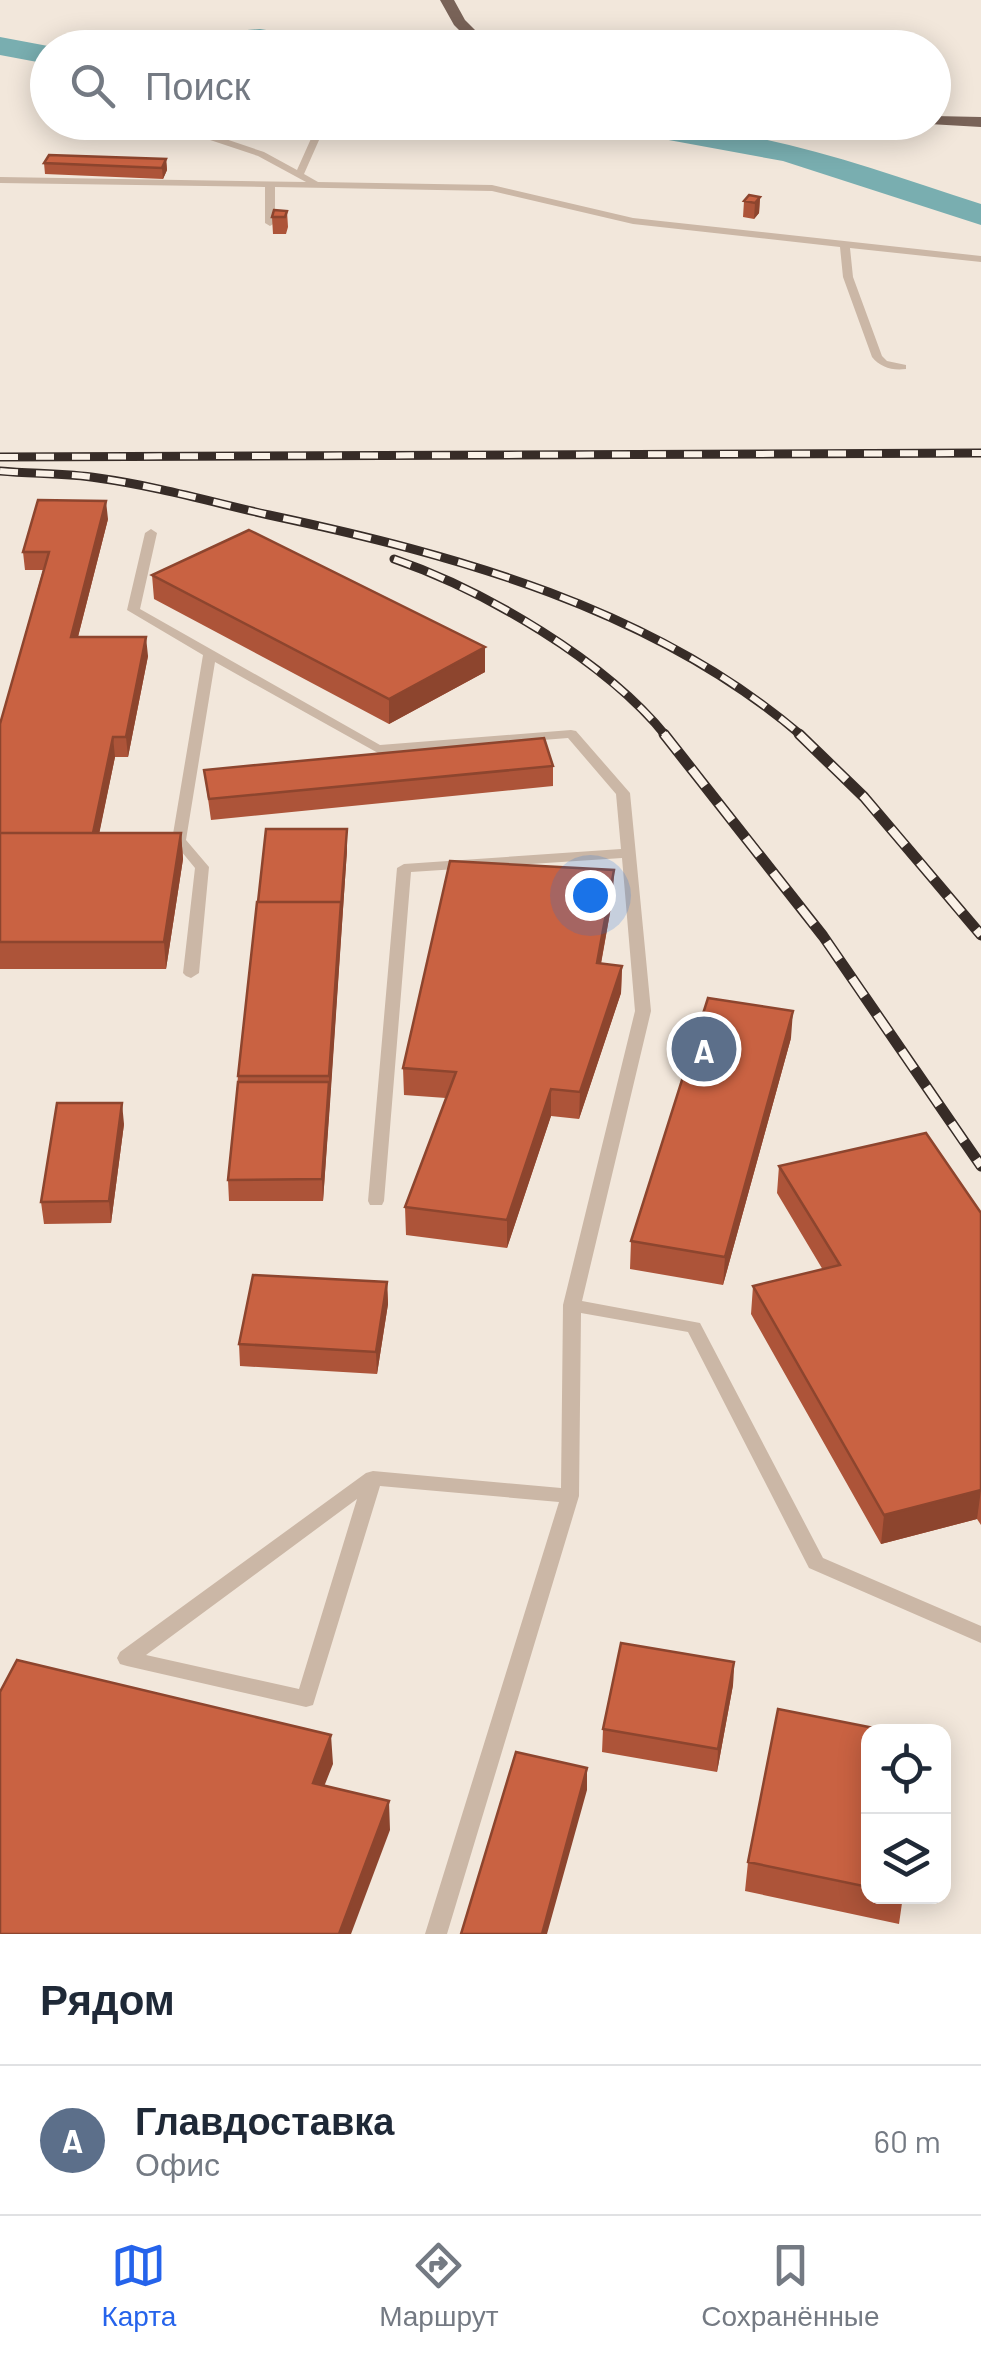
<!DOCTYPE html>
<html lang="ru">
<head>
<meta charset="utf-8">
<style>
	body { margin:0; font-family:Barlow,sans-serif; background:#f6f6f7; color:#1f2937 }
	.controls { position:absolute; right:30px; bottom:30px; display:grid; overflow:hidden; border-radius:20px; box-shadow:0 5px 25px #0003 }
	.controls button { width:90px; height:90px; display:grid; place-items:center; padding:0; border:0; border-bottom:2px solid #e0e1e3; background:#fff; color:#1f2937; font:50px sans-serif }
	.you { position:absolute; left:590px; top:895px; width:35px; height:35px; margin:-25px; border:8px solid #fff; border-radius:50%; background:#1a73e8; box-shadow:0 0 0 15px #1a73e833 }
	.badge { display:grid; place-items:center; width:65px; height:65px; border-radius:50%; background:#2563eb; color:#fff; font-size:32px; font-weight:700 }
	.pin { position:absolute; translate:-50% -50%; border:5px solid #fff; box-shadow:0 2px 10px #0006 }
	.list { margin:0; padding:0; list-style:none }
	h2 { display:flex; justify-content:space-between; align-items:center; height:130px; margin:0; padding:0 40px; font-size:42px }
	h2 small { font-size:32px; font-weight:400; color:#747a83 }
	.list li { display:grid; grid-template-columns:65px 1fr auto; gap:30px; align-items:center; box-sizing:border-box; height:150px; padding:0 40px; border-top:2px solid #e0e1e3 }
	.list b { display:block; font-size:38px; white-space:nowrap }
	.list p { margin:0; font-size:32px; white-space:nowrap; color:#747a83 }
	.list em { font-size:32px; font-style:normal; color:#747a83 }
	.icon { flex:none; width:55px; height:55px; fill:none; stroke:currentColor; stroke-width:2; stroke-linecap:round; stroke-linejoin:round }
	.map { position:relative; flex:none; width:981px; height:1934px; overflow:hidden }
	.search { position:absolute; background:#fff; box-shadow:0 5px 25px #0003; left:30px; right:30px; top:30px; height:110px; display:flex; align-items:center; gap:25px; box-sizing:border-box; padding:0 35px; border-radius:55px; color:#747a83; font-size:38px }
	.sheet { height:280px; background:#fff }
	nav { display:flex; justify-content:space-around; align-items:center; box-sizing:border-box; height:140px; border-top:2px solid #e0e1e3; background:#fff; font-size:28px; color:#747a83 }
	nav a { display:grid; justify-items:center; gap:5px }
	nav .on { color:#2563eb }
	.map>svg:first-child { display:block }
	.lines { fill:none; stroke-linecap:round; stroke-linejoin:round }
	.river { fill:#79aeb0; fill-rule:evenodd }
	.lane { fill:#cbb7a6; fill-rule:evenodd }
	.primary { fill:#796358; fill-rule:evenodd }
	.rail-far1-casing { stroke:#372c27; stroke-width:9 }
	.rail-casing { stroke:#372c27; stroke-width:11 }
	.rail-far1 { stroke:#faf1e7; stroke-width:6; stroke-dasharray:18; stroke-linecap:butt }
	.rail { stroke:#faf1e7; stroke-width:8; stroke-dasharray:22; stroke-linecap:butt }
	.wall { fill:#ad5439 }
	.shaded-wall { fill:#8d452e }
	.building { fill:#c96242; stroke:#8d452e; stroke-width:2.5 }
</style>
</head>
<body>
<div class="map">
<svg width="981" height="1934" viewBox="0 0 981 1934">
	<rect width="100%" height="100%" fill="#f2e7db"/>
	<g class="lines">
		<path class="river" d="M 260,29 L 324,39 L 339,48 L 183,48 L 211,33 Z
			M 0,37 L 48,46 L 54,48 L 48,48 L 48,64 L 0,55 Z
			M 609,122 C 746,122 853,162 981,204 L 981,225 L 783,161 L 625,132 Z"/>
		<path class="lane" d="M 147,122 L 184,125 L 264,152 L 297,170 L 318,123 L 327,122 L 304,174 L 318,182 L 492,185 L 633,218 L 981,256 L 981,262 L 850,248 L 853,277 L 882,356 L 887,361 L 906,365 L 906,369 C 892,371 880,367 872,357 L 843,277 L 840,247 L 633,224 L 492,191 L 275,187 L 275,223 L 270,226 L 265,223 L 265,187 L 0,183 L 0,177 L 306,182 L 258,156 L 180,130 L 105,126 L 100,123 Z
			M 151,529 L 157,533 L 140,609 L 380,745 L 571,730 L 576,731 L 630,793 L 651,1011 L 582,1301 L 700,1323 L 823,1558 L 981,1626 L 981,1643 L 809,1568 L 688,1332 L 581,1313 L 579,1496 L 447,1934 L 425,1934 L 559,1502 L 380,1486 L 313,1705 L 306,1707 L 127,1666 L 120,1664 L 117,1658 L 120,1652 L 366,1473 L 373,1471 L 561,1488 L 563,1305 L 635,1011 L 622,858 L 411,872 L 384,1201 L 382,1205 L 370,1205 L 368,1201 L 397,868 L 404,864 L 621,849 L 616,794 L 568,738 L 378,753 L 215,662 L 186,840 L 209,867 L 199,973 L 191,978 L 186,976 L 183,973 L 195,868 L 172,840 L 203,655 L 127,610 L 145,533 ZM 357,1499 L 299,1689 L 146,1655 Z"/>
		<path class="primary" d="M 440,0 L 454,0 L 465,20 L 493,48 L 477,48 L 454,25 Z
			M 934,116 L 981,117 L 981,127 L 929,124 Z"/>
		<defs>
			<path id="rail-far1" d="M 0,457 L 981,453
				M 0,471 C 33,474 66,473 98,478 C 156,486 212,502 269,515 C 456,555 653,608 802,736
				M 394,559 C 484,590 606,661 666,736"/>
			<path id="rail" d="M 664,734 L 823,936 L 981,1166
				M 799,734 L 864,797 L 981,935"/>
		</defs>
		<use href="#rail-far1" class="rail-far1-casing"/>
		<use href="#rail" class="rail-casing"/>
		<use href="#rail-far1" class="rail-far1"/>
		<use href="#rail" class="rail"/>
	</g>
	<path class="wall" d="M 166,159 L 167,170 L 163,179 L 45,174 L 44,163 Z
		M 760,197 L 759,213 L 754,219 L 743,217 L 744,201 Z
		M 287,211 L 288,227 L 286,234 L 273,234 L 272,217 Z
		M 108,519 L 78,637 L 148,656 L 128,757 L 115,757 L 99,833 L 181,833 L 183,859 L 166,969 L 0,969 L 0,724 L 43,570 L 25,570 L 23,552 Z
		M 152,575 L 485,672 L 389,724 L 154,599 Z
		M 553,766 L 553,786 L 211,820 L 204,770 Z
		M 347,829 L 347,850 L 323,1201 L 229,1201 L 228,1180 L 238,1076 Z
		M 613,896 L 601,964 L 622,966 L 621,993 L 579,1119 L 551,1116 L 507,1248 L 406,1235 L 405,1207 L 446,1098 L 404,1095 L 403,1068 Z
		M 791,1038 L 723,1285 L 630,1269 L 631,1241 Z
		M 124,1124 L 111,1223 L 44,1224 L 41,1202 Z
		M 779,1166 L 981,1213 L 981,1525 L 977,1519 L 881,1544 L 751,1314 L 753,1286 L 823,1270 L 777,1193 Z
		M 387,1282 L 388,1304 L 377,1374 L 240,1366 L 239,1344 Z
		M 734,1662 L 733,1685 L 717,1772 L 602,1752 L 603,1729 Z
		M 868,1732 L 868,1896 L 903,1896 L 899,1924 L 745,1891 L 748,1862 Z"/>
	<path class="shaded-wall" d="M 166,159 L 167,170 L 163,179 L 162,168 Z
		M 760,197 L 759,213 L 754,219 L 755,203 Z
		M 106,501 L 108,519 L 73,656 L 71,637 Z
		M 146,637 L 148,656 L 128,757 L 126,737 Z
		M 485,647 L 485,672 L 389,724 L 389,699 Z
		M 113,737 L 115,757 L 94,859 L 92,839 Z
		M 347,829 L 347,850 L 330,1104 L 329,1076 Z
		M 181,833 L 183,859 L 166,969 L 164,942 Z
		M 614,870 L 613,896 L 596,990 L 597,963 Z
		M 622,966 L 621,993 L 579,1119 L 580,1092 Z
		M 793,1011 L 791,1038 L 723,1285 L 725,1257 Z
		M 329,1082 L 330,1104 L 323,1201 L 322,1179 Z
		M 551,1089 L 551,1116 L 507,1248 L 507,1220 Z
		M 122,1103 L 124,1124 L 111,1223 L 109,1201 Z
		M 387,1282 L 388,1304 L 377,1374 L 376,1352 Z
		M 981,1490 L 977,1519 L 881,1544 L 884,1515 Z
		M 734,1662 L 733,1685 L 717,1772 L 718,1749 Z
		M 331,1735 L 333,1764 L 314,1812 L 313,1783 Z
		M 587,1768 L 587,1790 L 547,1934 L 542,1934 Z
		M 389,1801 L 390,1830 L 351,1934 L 339,1934 Z"/>
	<path class="building" d="M 49,155 L 166,159 L 162,168 L 44,163 Z
		M 749,195 L 760,197 L 755,203 L 744,201 Z
		M 274,210 L 287,211 L 285,217 L 272,217 Z
		M 38,500 L 106,501 L 71,637 L 146,637 L 126,737 L 113,737 L 93,833 L 0,833 L 0,724 L 49,552 L 23,552 Z
		M 249,530 L 485,647 L 389,699 L 152,575 Z
		M 544,738 L 553,766 L 209,799 L 204,770 Z
		M 266,829 L 347,829 L 341,908 L 341,902 L 258,902 Z
		M 0,833 L 181,833 L 164,942 L 0,942 Z
		M 450,861 L 614,870 L 597,963 L 622,966 L 580,1092 L 551,1089 L 507,1220 L 405,1207 L 456,1072 L 403,1068 Z
		M 257,902 L 341,902 L 329,1076 L 238,1076 Z
		M 708,998 L 793,1011 L 725,1257 L 631,1241 Z
		M 238,1082 L 329,1082 L 322,1179 L 228,1180 Z
		M 57,1103 L 122,1103 L 109,1201 L 41,1202 Z
		M 926,1133 L 981,1213 L 981,1490 L 884,1515 L 753,1286 L 840,1265 L 779,1166 Z
		M 253,1275 L 387,1282 L 376,1352 L 239,1344 Z
		M 621,1643 L 734,1662 L 718,1749 L 603,1729 Z
		M 17,1660 L 331,1735 L 313,1783 L 389,1801 L 339,1934 L 0,1934 L 0,1692 Z
		M 778,1709 L 894,1732 L 868,1732 L 868,1887 L 748,1862 Z
		M 516,1752 L 587,1768 L 542,1934 L 461,1934 Z"/>
</svg>
<div class="controls">
<button><svg class="icon" aria-label="locate" viewBox="0 0 24 24"><circle cx="12" cy="12" r="6"/><path d="M12 2v4M12 18v4M2 12h4M18 12h4"/></svg></button>
<button><svg class="icon" aria-label="layers" viewBox="0 0 24 24"><path d="M12 4l9 5-9 5-9-5zM3 14l9 5 9-5"/></svg></button>
</div>
<div class="you"></div>
<div class="pin badge" style="left:704px;top:1049px;background:#5c6f8a">A</div>
<div class="search"><svg class="icon" aria-label="search" viewBox="0 0 24 24"><circle cx="10" cy="10" r="6"/><path d="M15 15l6 6"/></svg>Поиск</div>
</div>
<section class="sheet">
<h2>Рядом<small></small></h2>
<ul class="list">
<li><span class="badge" style="background:#5c6f8a">A</span><div><b>Главдоставка</b><p>Офис</p></div><em>60 m</em></li>
</ul>
</section>
<nav>
<a class="on"><svg class="icon" aria-label="map" viewBox="0 0 24 24"><path d="M3 6l6-2 6 2 6-2v14l-6 2-6-2-6 2zM9 4v14M15 6v14"/></svg>Карта</a>
<a><svg class="icon" aria-label="directions" viewBox="0 0 24 24"><path d="M12 3l9 9-9 9-9-9zM9 14v-3h6M13 9l2 2-2 2"/></svg>Маршрут</a>
<a><svg class="icon" aria-label="saved" viewBox="0 0 24 24"><path d="M7 4h10v16l-5-4-5 4z"/></svg>Сохранённые</a>
</nav>
</body>
</html>
